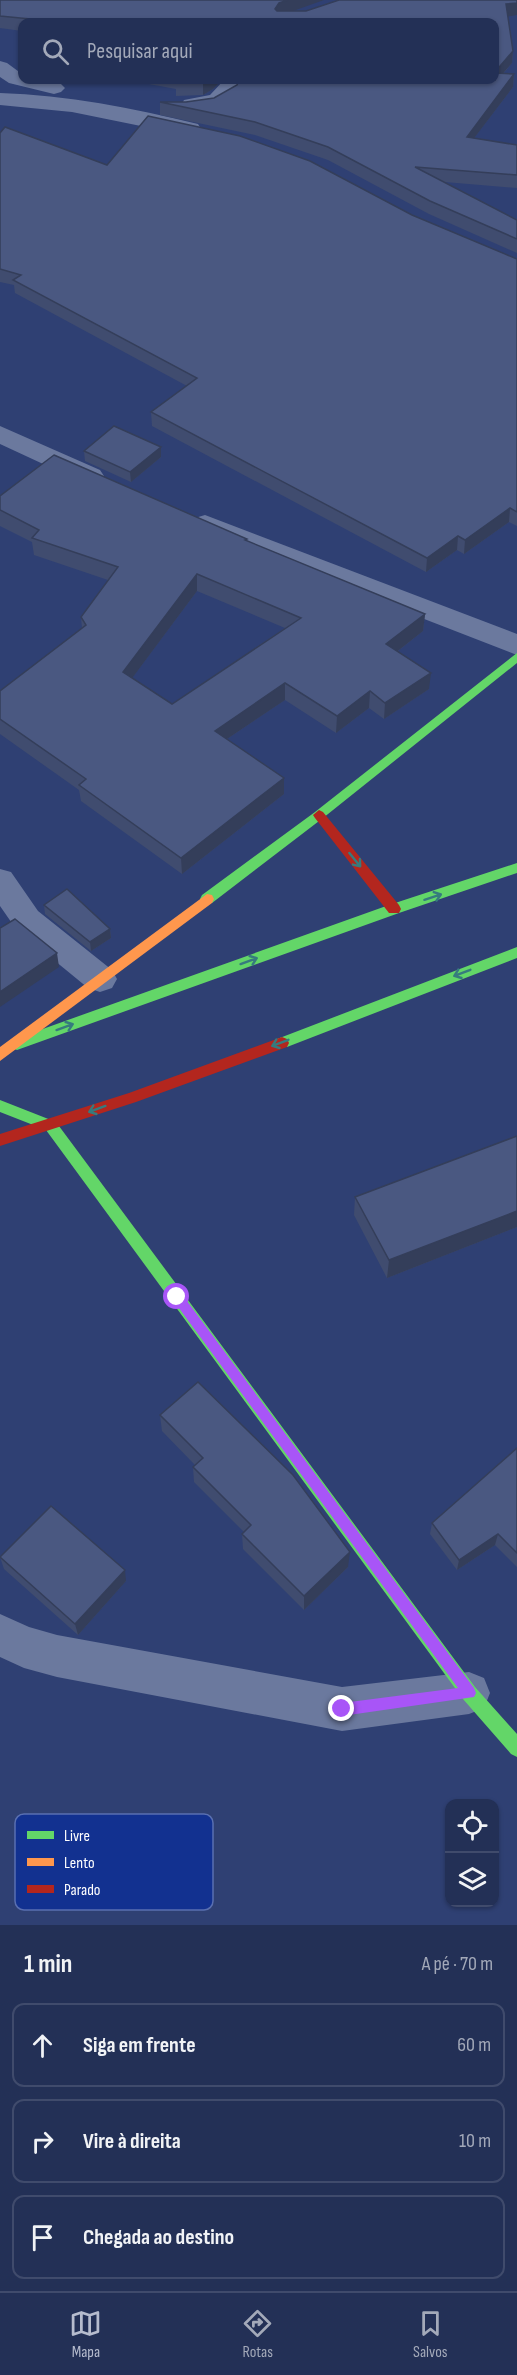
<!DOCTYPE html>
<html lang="pt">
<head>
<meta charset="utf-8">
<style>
	body { margin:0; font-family:"Sofia Sans Condensed",sans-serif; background:#2b385c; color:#f1f3f6 }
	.controls { position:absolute; right:18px; bottom:18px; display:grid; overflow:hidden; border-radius:12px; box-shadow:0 2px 4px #0004 }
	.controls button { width:54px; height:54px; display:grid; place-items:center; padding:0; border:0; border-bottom:2px solid #404b6c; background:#233056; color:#f1f3f6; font:30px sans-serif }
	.stop { position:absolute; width:18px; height:18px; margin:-14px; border:4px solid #a855f7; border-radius:50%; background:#fff }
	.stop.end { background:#a855f7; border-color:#fff; box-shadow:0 2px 6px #0008 }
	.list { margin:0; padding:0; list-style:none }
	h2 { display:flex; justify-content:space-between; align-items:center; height:78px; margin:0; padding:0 24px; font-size:26px }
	h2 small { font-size:20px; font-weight:400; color:#a3a9b9 }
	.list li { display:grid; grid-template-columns:39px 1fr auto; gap:18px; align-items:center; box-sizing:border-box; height:84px; margin:0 12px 12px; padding:0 12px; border:2px solid #404b6c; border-radius:12px }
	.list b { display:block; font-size:22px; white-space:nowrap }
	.list em { font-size:20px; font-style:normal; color:#a3a9b9 }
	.icon { flex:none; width:33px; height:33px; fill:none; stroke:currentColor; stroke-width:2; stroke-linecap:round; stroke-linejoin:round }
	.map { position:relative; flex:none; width:517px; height:1925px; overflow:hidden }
	.search { position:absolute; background:#233056; box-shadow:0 2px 4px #0004; left:18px; right:18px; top:18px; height:66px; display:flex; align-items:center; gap:15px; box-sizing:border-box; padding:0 21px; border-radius:12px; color:#a3a9b9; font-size:22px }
	.sheet { height:366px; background:#233056 }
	nav { display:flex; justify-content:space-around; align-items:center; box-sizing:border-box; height:84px; border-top:2px solid #404b6c; background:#233056; font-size:16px; color:#a3a9b9 }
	nav a { display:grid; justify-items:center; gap:3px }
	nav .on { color:#b6bcce }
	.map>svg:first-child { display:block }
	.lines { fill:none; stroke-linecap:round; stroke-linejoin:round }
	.street { fill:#6b799e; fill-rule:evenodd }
	.fast { fill:#63d668; fill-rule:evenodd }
	.slow { fill:#ff974d; fill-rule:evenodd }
	.jam { fill:#b3261e; fill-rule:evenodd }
	.wall { fill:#404c6f; fill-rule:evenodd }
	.shaded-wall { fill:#343e5a }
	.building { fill:#4a5881; stroke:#343e5a; stroke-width:1.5; fill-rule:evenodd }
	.oneway { stroke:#367b7e }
	.route { fill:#a855f7 }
	.key { fill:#123190; stroke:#596fb1; stroke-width:1.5 }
	.key-label { font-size:16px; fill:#fff }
</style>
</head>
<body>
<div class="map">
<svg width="517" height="1925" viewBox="0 0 517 1925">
	<rect width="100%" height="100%" fill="#2f4073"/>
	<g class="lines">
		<path class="street" d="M 0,61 L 7,63 L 22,74 L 22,80 L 45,80 L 61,84 L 65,88 L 61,92 L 54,94 L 9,83 L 0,77 Z
			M 224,80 L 246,80 C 232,103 212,116 184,110 L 181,105 L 184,100 L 210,95 Z
			M 0,93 C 67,95 133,108 198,124 L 201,129 L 198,134 L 190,136 L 72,112 L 0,105 Z
			M 0,426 L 100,470 L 104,476 L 100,482 L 91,484 L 82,482 L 0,444 Z
			M 205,515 L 517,634 L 517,655 L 195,530 L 191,524 L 195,518 Z
			M 0,869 L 11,872 L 38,911 L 112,970 L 117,979 L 112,988 L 100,992 L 88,988 L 16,929 L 0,906 Z
			M 0,1614 L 29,1627 L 57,1635 L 342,1687 L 469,1672 L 484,1678 L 490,1693 L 484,1708 L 469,1714 L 342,1731 L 57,1677 L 24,1668 L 0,1657 Z"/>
		<path class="fast" d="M 517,653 L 517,663 L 323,818 L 212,903 L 202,903 L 200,899 L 202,895 L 315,812 Z
			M 517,863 L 517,873 L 399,913 L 17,1050 L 12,1048 L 10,1044 L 12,1040 L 389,905 Z
			M 517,947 L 517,958 L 287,1047 L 277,1047 L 275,1043 L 277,1039 Z
			M 0,1100 L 56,1122 L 475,1687 L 517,1734 L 517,1757 L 511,1754 L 463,1699 L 46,1130 L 0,1112 Z"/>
		<path class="slow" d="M 207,894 L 212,895 L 214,899 L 212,903 L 0,1061 L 0,1047 Z"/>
		<path class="jam" d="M 319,810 L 323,812 L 399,905 L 401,909 L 399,913 L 389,913 L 315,818 L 313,815 Z
			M 282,1037 L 287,1039 L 289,1043 L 287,1047 L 136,1102 L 0,1146 L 0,1134 L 129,1093 Z"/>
	</g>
	<path class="wall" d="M 0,0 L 292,11 L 508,17 L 513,51 L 512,63 L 503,74 L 514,74 L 513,87 L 474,138 L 517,145 L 517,188 L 445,182 L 517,220 L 517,253 L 429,214 L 328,160 L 255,135 L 160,115 L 160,102 L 186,102 L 214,98 L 495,22 L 22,22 L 22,31 L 0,28 Z
		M 127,80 L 222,80 L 213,89 L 203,95 L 176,96 L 176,89 Z
		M 0,133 L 107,165 L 412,215 L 517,259 L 517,526 L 509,522 L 464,554 L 457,550 L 426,572 L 152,426 L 151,412 L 187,386 L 15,293 L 14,285 L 0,282 Z
		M 84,451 L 161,457 L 131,482 L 85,461 Z
		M 0,496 L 247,539 L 247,541 L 425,614 L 423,631 L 398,651 L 429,689 L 384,719 L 369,708 L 336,733 L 285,700 L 227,739 L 284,778 L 284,794 L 182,874 L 81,801 L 79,790 L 0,734 L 0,691 L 82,628 L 81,617 L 108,580 L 34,555 L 32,542 L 0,526 ZM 197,591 L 285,628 L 172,704 L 132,678 Z
		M 44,905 L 110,929 L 111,938 L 91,951 L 45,914 Z
		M 517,1136 L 517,1227 L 387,1278 L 354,1215 L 355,1197 Z
		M 160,1415 L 348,1567 L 304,1610 L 243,1549 L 242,1534 L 244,1532 L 194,1482 L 193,1467 L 195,1465 L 162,1431 Z
		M 517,1448 L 517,1567 L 495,1545 L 457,1570 L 430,1534 L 432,1523 Z
		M 0,1557 L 126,1581 L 78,1635 L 4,1569 Z"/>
	<path class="shaded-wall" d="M 288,0 L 324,0 L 279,16 L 275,9 L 279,3 Z
		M 517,3 L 517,15 L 504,17 L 506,4 Z
		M 513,51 L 512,63 L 492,86 L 495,72 Z
		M 514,74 L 513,87 L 465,150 L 467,137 Z
		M 207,80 L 222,80 L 213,89 L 203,95 L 203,82 Z
		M 161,447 L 161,457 L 131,482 L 130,472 Z
		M 510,508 L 509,522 L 464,554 L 465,540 Z
		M 458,536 L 457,550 L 426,572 L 427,558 Z
		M 197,574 L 197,591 L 124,689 L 123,672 Z
		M 425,614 L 423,631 L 385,661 L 386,644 Z
		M 431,673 L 429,689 L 384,719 L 385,703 Z
		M 285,683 L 285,700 L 215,747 L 215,731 Z
		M 370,691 L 369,708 L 336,733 L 337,716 Z
		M 284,778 L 284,794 L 182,874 L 181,858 Z
		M 110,929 L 111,938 L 91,951 L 90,942 Z
		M 57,953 L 59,967 L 0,1007 L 0,992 Z
		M 517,1211 L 517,1227 L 387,1278 L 389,1260 Z
		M 498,1534 L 495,1545 L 457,1570 L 459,1560 Z
		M 350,1552 L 348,1567 L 304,1610 L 304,1596 Z
		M 125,1570 L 126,1581 L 78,1635 L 75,1624 Z"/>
	<path class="building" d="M 0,0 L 288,0 L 279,3 L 275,9 L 277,11 L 306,11 L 339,0 L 517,0 L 517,3 L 506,4 L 513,51 L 495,72 L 495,22 L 61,22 L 0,16 Z
		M 495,73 L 514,74 L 467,137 L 517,145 L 517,175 L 415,167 L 517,220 L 517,239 L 430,201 L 328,147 L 255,122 L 160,102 L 186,102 L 214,98 L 237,85 L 239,80 L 495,80 Z
		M 178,80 L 207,80 L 203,82 L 175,83 Z
		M 148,116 L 240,136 L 310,161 L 412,215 L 517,259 L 517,512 L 510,508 L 465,540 L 458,536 L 427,558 L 151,412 L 197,378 L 13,280 L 21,275 L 0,269 L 0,133 L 5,127 L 107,165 Z
		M 114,426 L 161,447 L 130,472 L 84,451 Z
		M 54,455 L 247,539 L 245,540 L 425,614 L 386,644 L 431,673 L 385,703 L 370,691 L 337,716 L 285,683 L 215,731 L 284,778 L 181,858 L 79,785 L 86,779 L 0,719 L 0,691 L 86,625 L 81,617 L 118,567 L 32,538 L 39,530 L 0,510 L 0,496 ZM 197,574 L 301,618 L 172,704 L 123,672 Z
		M 67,889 L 110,929 L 90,942 L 44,905 Z
		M 15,919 L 57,953 L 0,992 L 0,928 Z
		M 517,1136 L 517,1211 L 389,1260 L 355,1197 Z
		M 198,1382 L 293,1475 L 350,1552 L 304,1596 L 242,1534 L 251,1525 L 193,1467 L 203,1458 L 160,1415 Z
		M 517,1448 L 517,1553 L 498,1534 L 459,1560 L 432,1523 Z
		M 51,1506 L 125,1570 L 75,1624 L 0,1557 Z"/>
	<defs><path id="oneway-shaft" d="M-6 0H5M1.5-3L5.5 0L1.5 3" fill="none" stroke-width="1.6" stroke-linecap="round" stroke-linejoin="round" transform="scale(1.5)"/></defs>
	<g class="oneway">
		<use href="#oneway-shaft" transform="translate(355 860) rotate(51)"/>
		<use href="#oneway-shaft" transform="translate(433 897) rotate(-18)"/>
		<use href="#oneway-shaft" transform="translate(249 961) rotate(-20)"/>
		<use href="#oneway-shaft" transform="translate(462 973) rotate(159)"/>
		<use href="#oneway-shaft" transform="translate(65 1027) rotate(-20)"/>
		<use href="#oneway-shaft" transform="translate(280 1043) rotate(159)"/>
		<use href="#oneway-shaft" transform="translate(97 1109) rotate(160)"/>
	</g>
	<path class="route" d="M 177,1292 L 181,1293 L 474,1688 L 476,1693 L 474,1697 L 342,1716 L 338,1714 L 336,1709 L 338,1705 L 342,1703 L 458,1688 L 173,1300 L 171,1297 Z"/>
	<rect x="15" y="1814" width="198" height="96" rx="9" class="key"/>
	<rect x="27" y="1831" width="27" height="8" fill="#63d668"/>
	<rect x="27" y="1858" width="27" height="8" fill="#ff974d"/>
	<rect x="27" y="1885" width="27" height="8" fill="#b3261e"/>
	<g class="key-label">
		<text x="64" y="1841">Livre</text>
		<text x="64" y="1868">Lento</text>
		<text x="64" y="1895">Parado</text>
	</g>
</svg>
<div class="controls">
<button><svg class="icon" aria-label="locate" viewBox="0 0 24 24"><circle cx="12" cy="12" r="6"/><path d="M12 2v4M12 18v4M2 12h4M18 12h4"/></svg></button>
<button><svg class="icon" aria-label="layers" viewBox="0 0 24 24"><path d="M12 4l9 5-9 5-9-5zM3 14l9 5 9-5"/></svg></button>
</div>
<div class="stop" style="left:177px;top:1297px"></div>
<div class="stop end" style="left:342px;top:1709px"></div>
<div class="search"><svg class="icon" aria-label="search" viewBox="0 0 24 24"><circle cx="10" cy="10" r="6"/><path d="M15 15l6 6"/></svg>Pesquisar aqui</div>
</div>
<section class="sheet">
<h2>1 min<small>A pé · 70 m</small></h2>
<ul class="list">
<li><svg class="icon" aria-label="ahead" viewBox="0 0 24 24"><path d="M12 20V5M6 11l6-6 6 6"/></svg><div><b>Siga em frente</b></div><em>60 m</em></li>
<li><svg class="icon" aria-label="right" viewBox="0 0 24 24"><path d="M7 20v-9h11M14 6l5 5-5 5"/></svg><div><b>Vire à direita</b></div><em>10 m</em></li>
<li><svg class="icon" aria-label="arrive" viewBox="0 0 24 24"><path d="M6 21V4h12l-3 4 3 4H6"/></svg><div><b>Chegada ao destino</b></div></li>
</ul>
</section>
<nav>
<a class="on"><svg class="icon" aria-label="map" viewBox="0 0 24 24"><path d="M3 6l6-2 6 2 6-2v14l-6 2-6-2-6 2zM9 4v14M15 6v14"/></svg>Mapa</a>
<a><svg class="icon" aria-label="directions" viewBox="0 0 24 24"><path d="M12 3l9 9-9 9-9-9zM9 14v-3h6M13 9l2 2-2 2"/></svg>Rotas</a>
<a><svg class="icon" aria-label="saved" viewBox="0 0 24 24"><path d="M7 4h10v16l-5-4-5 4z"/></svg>Salvos</a>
</nav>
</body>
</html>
